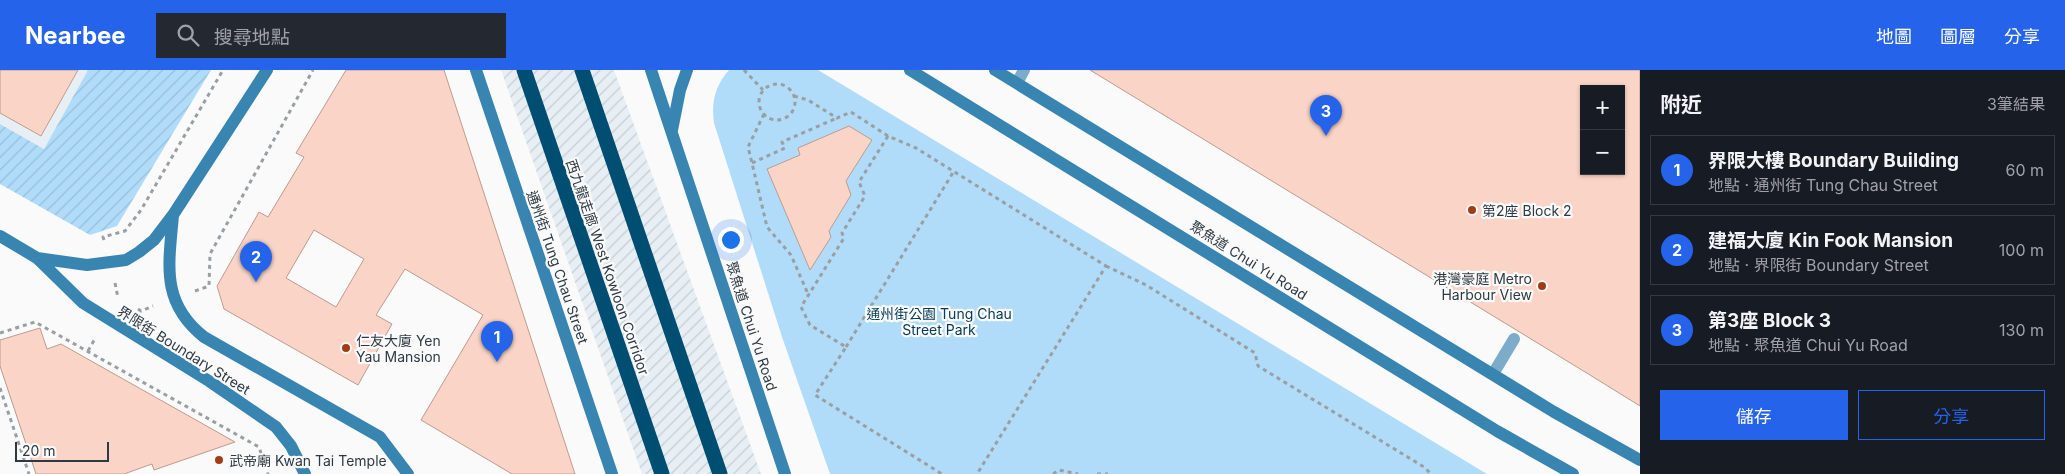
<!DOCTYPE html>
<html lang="zh-TW">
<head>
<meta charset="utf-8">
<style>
	body { margin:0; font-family:Inter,"Noto Sans TC",sans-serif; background:#242831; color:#f1f3f6 }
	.controls { position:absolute; right:15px; top:15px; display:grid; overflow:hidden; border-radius:0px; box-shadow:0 1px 4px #0004 }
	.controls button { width:45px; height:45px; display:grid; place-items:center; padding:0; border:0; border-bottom:1px solid #363941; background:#171b24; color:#f1f3f6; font:25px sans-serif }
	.scale { position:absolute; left:15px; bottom:12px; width:94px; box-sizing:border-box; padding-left:5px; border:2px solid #2e3a43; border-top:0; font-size:14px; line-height:18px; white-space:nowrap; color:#2e3a43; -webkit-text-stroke:4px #fafafa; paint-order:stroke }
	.you { position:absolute; left:730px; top:169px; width:18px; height:18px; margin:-12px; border:4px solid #fff; border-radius:50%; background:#1a73e8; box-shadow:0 0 0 8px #1a73e833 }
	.badge { display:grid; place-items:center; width:32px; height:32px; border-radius:50%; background:#2563eb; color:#fff; font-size:16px; font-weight:700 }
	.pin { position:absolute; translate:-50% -41px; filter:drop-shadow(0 1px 2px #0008) }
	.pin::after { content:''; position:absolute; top:26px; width:18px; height:15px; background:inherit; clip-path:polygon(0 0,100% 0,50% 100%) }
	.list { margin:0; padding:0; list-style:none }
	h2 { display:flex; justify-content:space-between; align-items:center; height:65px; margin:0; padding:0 20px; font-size:21px }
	h2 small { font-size:16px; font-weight:400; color:#9ea1a6 }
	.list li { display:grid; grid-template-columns:32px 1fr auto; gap:15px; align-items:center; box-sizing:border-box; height:70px; margin:0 10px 10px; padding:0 10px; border:1px solid #363941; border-radius:0px }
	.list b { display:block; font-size:19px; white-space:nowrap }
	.list p { margin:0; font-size:16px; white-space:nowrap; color:#9ea1a6 }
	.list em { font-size:16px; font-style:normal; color:#9ea1a6 }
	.actions { display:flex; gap:10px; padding:15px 20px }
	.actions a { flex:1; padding:11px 0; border:1px solid #2563eb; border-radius:0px; text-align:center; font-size:18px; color:#2563eb }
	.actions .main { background:#2563eb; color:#fff }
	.icon { flex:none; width:28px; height:28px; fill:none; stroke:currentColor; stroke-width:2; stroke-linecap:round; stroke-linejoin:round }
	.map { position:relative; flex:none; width:1640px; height:404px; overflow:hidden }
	header { display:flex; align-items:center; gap:30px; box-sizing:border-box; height:70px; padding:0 25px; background:#2563eb; color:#fff }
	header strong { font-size:24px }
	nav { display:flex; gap:28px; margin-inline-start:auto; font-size:18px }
	.search { width:350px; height:45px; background:#242831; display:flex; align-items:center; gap:12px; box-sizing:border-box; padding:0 18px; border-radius:0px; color:#9ea1a6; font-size:19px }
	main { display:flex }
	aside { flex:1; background:#171b24 }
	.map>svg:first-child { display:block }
	.built { fill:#e7eff5 }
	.industrial { fill:url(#industrial-furrows) }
	.green { fill:#b0dcfa }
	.garden { fill:url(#garden-furrows) }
	.building { fill:#f9d4c7; stroke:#be9b8f; fill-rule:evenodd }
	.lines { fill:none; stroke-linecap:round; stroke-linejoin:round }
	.path { stroke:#999fa3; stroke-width:3; stroke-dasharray:4 4; stroke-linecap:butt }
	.lane { stroke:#7dacca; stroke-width:12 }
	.street { stroke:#7dacca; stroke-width:12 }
	.secondary { stroke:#3985b1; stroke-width:12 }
	.highway { stroke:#004e72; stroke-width:15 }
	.poi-dot { fill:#a23d13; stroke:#fafafa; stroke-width:2 }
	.labels { text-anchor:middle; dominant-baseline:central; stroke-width:4.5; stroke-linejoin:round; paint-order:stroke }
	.poi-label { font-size:14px; fill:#2e3a43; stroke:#fafafa; text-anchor:start }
	.street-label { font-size:14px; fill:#2e3a43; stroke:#fafafa }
	.park-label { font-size:14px; fill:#033a56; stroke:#fafafa }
</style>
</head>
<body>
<header>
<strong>Nearbee</strong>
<div class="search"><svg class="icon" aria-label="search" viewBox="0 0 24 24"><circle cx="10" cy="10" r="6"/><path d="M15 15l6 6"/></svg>搜尋地點</div>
<nav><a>地圖</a><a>圖層</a><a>分享</a></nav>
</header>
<main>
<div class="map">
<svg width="1640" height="404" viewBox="0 0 1640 404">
	<defs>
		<pattern id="industrial-furrows" width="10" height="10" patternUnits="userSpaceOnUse" patternTransform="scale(1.25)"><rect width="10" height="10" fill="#e7eff5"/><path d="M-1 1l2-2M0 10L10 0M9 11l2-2" fill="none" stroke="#c6ced3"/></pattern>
		<pattern id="garden-furrows" width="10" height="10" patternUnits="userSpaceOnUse" patternTransform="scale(1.25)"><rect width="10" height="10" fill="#b0dcfa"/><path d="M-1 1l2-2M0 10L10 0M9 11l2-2" fill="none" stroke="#98bed8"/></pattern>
	</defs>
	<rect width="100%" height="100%" fill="#fafafa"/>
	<path class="built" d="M 0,0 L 88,0 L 44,79 L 0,54 Z"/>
	<path class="industrial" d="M 501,0 L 614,0 L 761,404 L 642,404 Z"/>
	<path class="green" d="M 729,0 L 818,0 L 1487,404 L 830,404 L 782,267 L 714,53 C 711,32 715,16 729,0 Z"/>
	<path class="garden" d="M 88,0 L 211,0 L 117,156 L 90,165 L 0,114 L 0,54 L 44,79 Z"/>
	<path class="building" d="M 0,0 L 78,0 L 41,66 L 0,43 Z
		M 346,0 L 444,0 L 575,404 L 512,404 L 421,350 L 483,245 L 405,199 L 376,245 L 392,254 L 358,315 L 224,239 L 217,216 L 259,142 L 268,147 L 304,87 L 296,83 ZM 314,160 L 364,189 L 336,237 L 286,208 Z
		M 1090,0 L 1640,0 L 1640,336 L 1590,305 ZM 1584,19 L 1621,19 L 1621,101 L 1584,101 Z
		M 849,56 L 872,70 L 846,111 L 851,125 L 829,161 L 831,167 L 810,200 L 767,99 L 800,85 L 798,78 Z
		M 40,258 L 47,279 L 61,274 L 235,372 L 154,400 L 152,394 L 124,404 L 36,404 L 0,296 L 0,270 Z"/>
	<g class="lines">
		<path class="path" d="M 744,0 L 763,20
			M759 32a18 18 0 1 1 36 0a18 18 0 1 1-36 0Z
			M 794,26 L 808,30 L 837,48 L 851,42 L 888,66 L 916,78 L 1106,196 L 977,404
			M 764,44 L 748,77 L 752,93 L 767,157 L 791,185 L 808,224
			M 888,66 L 859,112 L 865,126 L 842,163 L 844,168 L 801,237 L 810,255 L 846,277 L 815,325 L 942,404
			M 752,93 L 785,78 L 782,72 L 837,48
			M 104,170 L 103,167 L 125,161 L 141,140 L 223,0
			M 1106,196 L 1146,215 L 1255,283 L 1258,296 L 1424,397 L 1431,404
			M 115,213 L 118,228
			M 195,221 L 209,216 L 210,184 L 313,0
			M 138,239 L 141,241 L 153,236
			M 0,263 L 35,252 L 259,377 L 268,404
			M 846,277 L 954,101
			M 88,281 L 96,267
			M 0,318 L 29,404
			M 1053,404 L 1059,400 L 1078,404
			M 1097,404 L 1108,404"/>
		<path class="lane" d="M 1017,13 L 1024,0"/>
		<path class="street" d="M 1493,304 L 1514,269"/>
		<path class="secondary" d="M 476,0 L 612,404
			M 651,0 L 785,404
			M 910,0 L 1497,361 L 1573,404
			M 995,0 L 1554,342 L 1640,390
			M 672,60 L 680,20 L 687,0
			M 173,145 C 169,194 160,232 204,267 L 380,367 L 408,404
			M 0,166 L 37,188 L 83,233 L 209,311 L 276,357 L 291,376 L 305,404
			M 37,188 L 87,195 L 126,190 L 139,182 L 154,170 L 173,145 L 267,0"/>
		<path class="highway" d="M 524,0 L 662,404
			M 582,0 L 720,404"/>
	</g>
	<g class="poi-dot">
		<circle cx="1472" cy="140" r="5"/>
		<circle cx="1542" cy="216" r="5"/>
		<circle cx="346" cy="278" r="5"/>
		<circle cx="219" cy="390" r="5"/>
	</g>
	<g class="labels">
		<g class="poi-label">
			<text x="1482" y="140">第2座 Block 2</text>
			<text x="1532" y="208" text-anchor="end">港灣豪庭 Metro<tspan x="1532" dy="16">Harbour View</tspan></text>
			<text x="356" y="270">仁友大廈 Yen<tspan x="356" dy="16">Yau Mansion</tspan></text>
			<text x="229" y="390">武帝廟 Kwan Tai Temple</text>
		</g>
		<g class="street-label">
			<text transform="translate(1249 190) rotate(32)">聚魚道 Chui Yu Road</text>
			<text transform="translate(558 197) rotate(71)">通州街 Tung Chau Street</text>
			<text transform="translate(608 197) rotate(71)">西九龍走廊 West Kowloon Corridor</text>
			<text transform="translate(752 256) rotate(72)">聚魚道 Chui Yu Road</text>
			<text transform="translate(184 280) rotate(32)">界限街 Boundary Street</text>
		</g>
		<g class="park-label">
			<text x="939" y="243">通州街公園 Tung Chau<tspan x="939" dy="16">Street Park</tspan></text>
		</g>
	</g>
</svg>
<div class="controls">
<button>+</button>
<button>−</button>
</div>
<div class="scale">20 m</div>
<div class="you"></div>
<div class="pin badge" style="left:497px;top:292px">1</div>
<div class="pin badge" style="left:256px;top:212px">2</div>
<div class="pin badge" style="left:1326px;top:66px">3</div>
</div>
<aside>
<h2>附近<small>3筆結果</small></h2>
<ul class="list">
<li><span class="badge">1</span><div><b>界限大樓 Boundary Building</b><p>地點 · 通州街 Tung Chau Street</p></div><em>60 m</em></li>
<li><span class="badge">2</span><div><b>建福大廈 Kin Fook Mansion</b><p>地點 · 界限街 Boundary Street</p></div><em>100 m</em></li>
<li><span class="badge">3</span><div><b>第3座 Block 3</b><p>地點 · 聚魚道 Chui Yu Road</p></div><em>130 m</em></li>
</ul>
<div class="actions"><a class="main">儲存</a><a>分享</a></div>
</aside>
</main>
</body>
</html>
